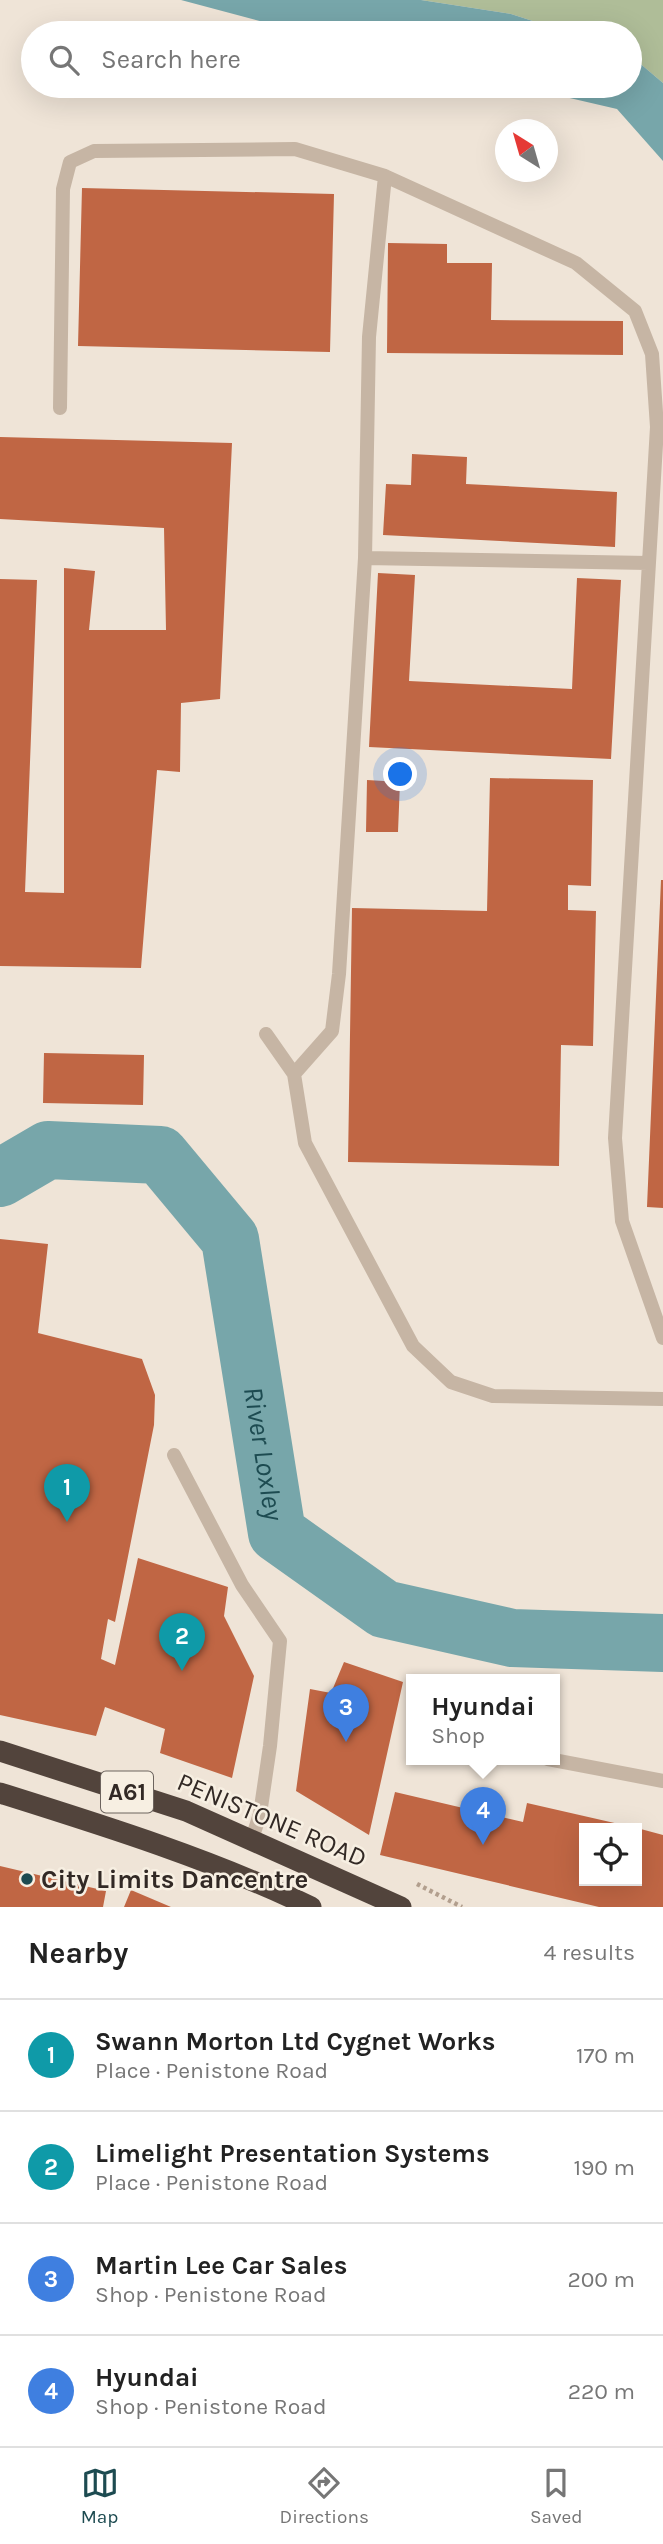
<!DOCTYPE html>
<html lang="en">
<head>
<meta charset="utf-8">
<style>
	body { margin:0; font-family:Karla,sans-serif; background:#f2f2f2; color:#222 }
	.controls { position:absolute; right:21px; bottom:21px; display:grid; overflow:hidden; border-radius:0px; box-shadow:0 7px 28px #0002 }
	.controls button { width:63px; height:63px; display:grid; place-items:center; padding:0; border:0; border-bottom:2px solid #e0e0e0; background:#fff; color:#222; font:35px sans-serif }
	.compass { position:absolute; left:495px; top:119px; width:63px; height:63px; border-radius:50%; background:#fff; box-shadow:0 7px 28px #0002; rotate:323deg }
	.you { position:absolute; left:401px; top:775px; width:24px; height:24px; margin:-18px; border:5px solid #fff; border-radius:50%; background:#1a73e8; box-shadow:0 0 0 10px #1a73e833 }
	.badge { display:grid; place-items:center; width:46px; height:46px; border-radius:50%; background:#1d4b51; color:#fff; font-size:23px; font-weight:700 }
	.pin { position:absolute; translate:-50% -58px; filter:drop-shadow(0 2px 4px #0008) }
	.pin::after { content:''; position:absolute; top:37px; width:24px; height:21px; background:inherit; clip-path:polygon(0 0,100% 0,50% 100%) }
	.popup { position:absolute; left:406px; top:1674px; width:154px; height:91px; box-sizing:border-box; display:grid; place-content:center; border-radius:0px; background:#fff; filter:drop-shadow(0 2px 5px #0005); font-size:23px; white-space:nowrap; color:#767676 }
	.popup b { font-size:26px; color:#222 }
	.popup::after { content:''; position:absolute; left:50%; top:100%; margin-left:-14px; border:14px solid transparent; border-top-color:#fff }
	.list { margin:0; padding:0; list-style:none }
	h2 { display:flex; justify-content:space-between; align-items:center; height:91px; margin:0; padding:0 28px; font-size:30px }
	h2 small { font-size:23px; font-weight:400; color:#767676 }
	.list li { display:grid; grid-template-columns:46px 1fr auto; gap:21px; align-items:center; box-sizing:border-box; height:112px; padding:0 28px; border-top:2px solid #e0e0e0 }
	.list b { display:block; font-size:26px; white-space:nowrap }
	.list p { margin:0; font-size:23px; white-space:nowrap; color:#767676 }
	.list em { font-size:23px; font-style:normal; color:#767676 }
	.icon { flex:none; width:38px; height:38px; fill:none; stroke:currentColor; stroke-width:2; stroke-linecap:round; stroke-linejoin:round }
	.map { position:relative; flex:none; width:663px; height:1907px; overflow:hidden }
	.search { position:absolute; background:#fff; box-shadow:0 7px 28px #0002; left:21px; right:21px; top:21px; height:77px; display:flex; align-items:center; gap:18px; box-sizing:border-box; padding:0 24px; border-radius:38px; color:#767676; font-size:26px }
	.sheet { height:539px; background:#fff }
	nav { display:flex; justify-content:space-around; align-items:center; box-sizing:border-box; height:98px; border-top:2px solid #e0e0e0; background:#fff; font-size:19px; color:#767676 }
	nav a { display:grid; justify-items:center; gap:4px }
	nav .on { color:#1d4b51 }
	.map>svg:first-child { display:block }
	.green { fill:#afbd98 }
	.water { fill:#77a6aa }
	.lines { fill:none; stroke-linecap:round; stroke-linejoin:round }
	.river { stroke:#77a6aa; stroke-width:58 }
	.building { fill:#c06644 }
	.path { stroke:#b29f8e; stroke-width:4.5; stroke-dasharray:3.5 3.5; stroke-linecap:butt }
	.lane { stroke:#c6b5a4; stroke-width:14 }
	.highway { stroke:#52443c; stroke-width:21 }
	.poi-dot { fill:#1d4b51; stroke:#f7efe2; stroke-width:2.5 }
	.labels { text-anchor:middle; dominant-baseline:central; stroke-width:5; stroke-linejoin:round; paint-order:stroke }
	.shield { fill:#f7efe2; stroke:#6d645e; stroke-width:2 }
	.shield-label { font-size:24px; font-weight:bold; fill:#322925 }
	.street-label { font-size:26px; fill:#322925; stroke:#f7efe2 }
	.poi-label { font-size:26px; font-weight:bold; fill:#322925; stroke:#f7efe2; text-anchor:start }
	.water-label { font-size:28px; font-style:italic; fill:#1d4b51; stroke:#f7efe2 }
</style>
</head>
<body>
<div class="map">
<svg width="663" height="1907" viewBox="0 0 663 1907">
	<rect width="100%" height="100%" fill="#efe4d7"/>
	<path class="green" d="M 421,0 L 663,0 L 663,83 L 630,55 L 630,33 L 570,33 L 511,14 Z"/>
	<path class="water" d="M 181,0 L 421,0 L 511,14 L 570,33 L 305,33 Z
		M 630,55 L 663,83 L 663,161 L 617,109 L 518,86 L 630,86 Z"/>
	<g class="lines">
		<path class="river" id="s1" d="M 0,1178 L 48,1150 L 160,1155 L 230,1239 L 277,1533 L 384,1609 L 512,1638 L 663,1643"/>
	</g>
	<path class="building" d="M 82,188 L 334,194 L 330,352 L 78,346 Z
		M 388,243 L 447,244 L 447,263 L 492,263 L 491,320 L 623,321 L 623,355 L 387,353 Z
		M 0,437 L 232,443 L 220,699 L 181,703 L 180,772 L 157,770 L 141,968 L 0,966 L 0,579 L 37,580 L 25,892 L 64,893 L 64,568 L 95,571 L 89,630 L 166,630 L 164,528 L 0,519 Z
		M 412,454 L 467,457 L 466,484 L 617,492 L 615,547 L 383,535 L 386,484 L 411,485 Z
		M 378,573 L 415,575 L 409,681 L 572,689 L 577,578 L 621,580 L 611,759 L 369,747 Z
		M 490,778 L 593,780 L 591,886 L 568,885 L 568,910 L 596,911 L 593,1046 L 561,1045 L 559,1166 L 348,1162 L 352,908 L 487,911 Z
		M 367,780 L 400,782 L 398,832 L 366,832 Z
		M 661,880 L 663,880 L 663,1208 L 647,1207 Z
		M 44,1053 L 144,1055 L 143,1105 L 43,1103 Z
		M 0,1239 L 48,1244 L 38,1333 L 142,1359 L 155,1395 L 154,1425 L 115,1622 L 108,1619 L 101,1659 L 115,1665 L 138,1558 L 228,1587 L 224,1616 L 254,1676 L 232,1778 L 160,1753 L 165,1729 L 105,1707 L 96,1736 L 0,1715 Z
		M 344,1662 L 403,1682 L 369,1835 L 296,1791 L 310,1689 L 331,1693 Z
		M 395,1792 L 523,1822 L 527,1803 L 632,1827 L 584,1828 L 584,1881 L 637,1881 L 637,1828 L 663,1835 L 663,1907 L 599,1907 L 380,1855 Z
		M 0,1866 L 106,1891 L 103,1907 L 0,1907 Z
		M 131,1890 L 171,1907 L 124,1907 Z"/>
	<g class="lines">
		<path class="path" d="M 417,1884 L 462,1907"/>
		<path class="lane" d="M 385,176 L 369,337 L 365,558 L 648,563
			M 60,408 L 63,189 L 70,162 L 94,151 L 295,149 L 385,176 L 576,263 L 635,311 L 652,354 L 657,427 L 615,1138 L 622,1221 L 663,1338
			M 266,1034 L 294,1074 L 305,1143 L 413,1346 L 451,1382 L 493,1396 L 663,1399
			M 294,1074 L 332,1031 L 339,974 L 365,558
			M 174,1455 L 242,1585 L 280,1641 L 270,1746 L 260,1814 L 252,1839
			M 548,1759 L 663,1781"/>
		<path class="highway" d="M 0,1751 L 186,1811 L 401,1907
			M 0,1793 C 105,1826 211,1859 311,1907"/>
	</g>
	<circle class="poi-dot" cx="27" cy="1879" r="7"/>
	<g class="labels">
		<rect class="shield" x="101" y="1771.5" width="52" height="41" rx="5"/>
		<g class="shield-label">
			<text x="127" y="1792">A61</text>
		</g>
		<g class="street-label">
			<text transform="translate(272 1820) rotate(23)">PENISTONE ROAD</text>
		</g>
		<g class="poi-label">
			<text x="41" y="1879">City Limits Dancentre</text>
		</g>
		<g class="water-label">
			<text stroke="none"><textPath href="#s1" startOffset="494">River Loxley</textPath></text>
		</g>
	</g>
</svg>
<div class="controls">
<button><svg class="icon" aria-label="locate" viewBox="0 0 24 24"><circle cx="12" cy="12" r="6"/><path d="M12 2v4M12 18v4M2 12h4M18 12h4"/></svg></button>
</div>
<svg class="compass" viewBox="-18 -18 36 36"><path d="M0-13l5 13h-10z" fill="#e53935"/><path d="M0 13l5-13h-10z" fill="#767676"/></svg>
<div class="you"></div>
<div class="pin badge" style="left:67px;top:1522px;background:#0f9aa8">1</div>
<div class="pin badge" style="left:182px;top:1671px;background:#0f9aa8">2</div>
<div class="pin badge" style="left:346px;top:1742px;background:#3f7fe0">3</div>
<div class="pin badge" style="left:483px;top:1845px;background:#3f7fe0">4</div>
<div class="popup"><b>Hyundai</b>Shop</div>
<div class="search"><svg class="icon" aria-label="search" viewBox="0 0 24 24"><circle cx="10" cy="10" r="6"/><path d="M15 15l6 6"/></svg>Search here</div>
</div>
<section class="sheet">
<h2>Nearby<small>4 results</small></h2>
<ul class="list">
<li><span class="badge" style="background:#0f9aa8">1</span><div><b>Swann Morton Ltd Cygnet Works</b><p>Place · Penistone Road</p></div><em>170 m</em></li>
<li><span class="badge" style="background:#0f9aa8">2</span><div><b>Limelight Presentation Systems</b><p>Place · Penistone Road</p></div><em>190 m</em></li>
<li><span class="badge" style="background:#3f7fe0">3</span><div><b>Martin Lee Car Sales</b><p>Shop · Penistone Road</p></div><em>200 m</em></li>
<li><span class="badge" style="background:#3f7fe0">4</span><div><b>Hyundai</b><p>Shop · Penistone Road</p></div><em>220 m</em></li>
</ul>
</section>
<nav>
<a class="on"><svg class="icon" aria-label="map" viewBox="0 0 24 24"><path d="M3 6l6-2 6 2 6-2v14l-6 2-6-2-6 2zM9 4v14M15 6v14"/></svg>Map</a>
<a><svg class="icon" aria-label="directions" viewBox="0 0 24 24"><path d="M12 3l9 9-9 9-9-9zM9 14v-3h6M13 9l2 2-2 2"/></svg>Directions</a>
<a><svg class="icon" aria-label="saved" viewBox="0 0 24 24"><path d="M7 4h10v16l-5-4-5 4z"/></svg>Saved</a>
</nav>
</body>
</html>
